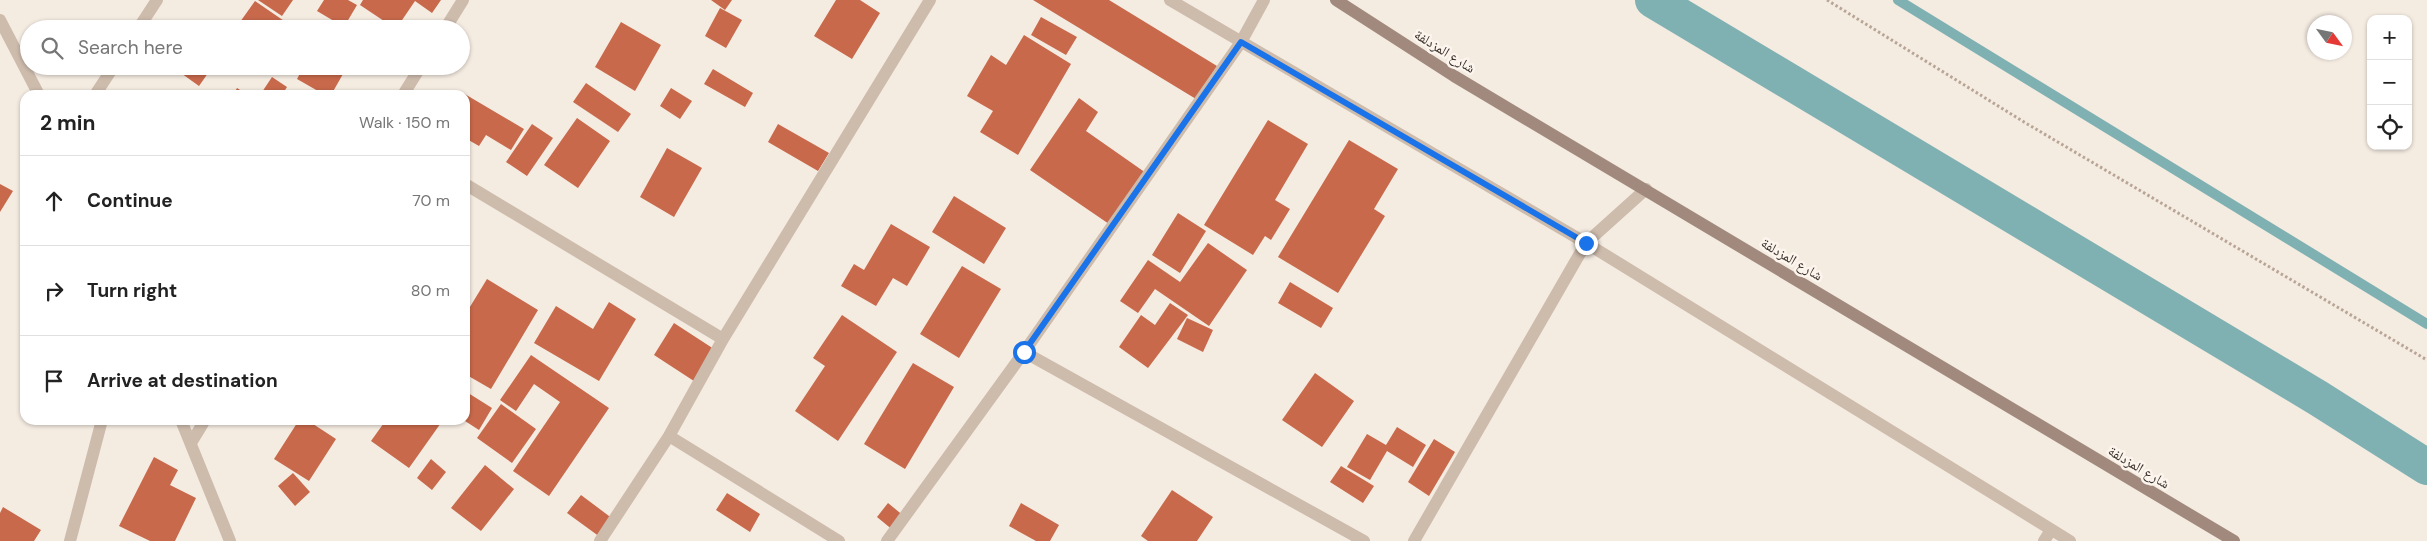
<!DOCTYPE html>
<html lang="en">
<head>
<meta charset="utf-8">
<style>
	body { margin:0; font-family:"DM Sans","Noto Naskh Arabic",sans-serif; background:#f6f6f6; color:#222 }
	.controls { position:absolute; right:15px; top:15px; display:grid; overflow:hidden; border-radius:10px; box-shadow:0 1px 4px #0004 }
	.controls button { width:45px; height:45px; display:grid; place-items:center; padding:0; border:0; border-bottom:1px solid #e0e0e0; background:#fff; color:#222; font:25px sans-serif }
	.compass { position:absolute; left:2307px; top:15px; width:45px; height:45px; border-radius:50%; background:#fff; box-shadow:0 1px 4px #0004; rotate:123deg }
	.stop { position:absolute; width:15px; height:15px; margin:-11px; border:4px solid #1a73e8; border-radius:50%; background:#fff }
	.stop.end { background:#1a73e8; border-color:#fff; box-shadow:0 1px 5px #0008 }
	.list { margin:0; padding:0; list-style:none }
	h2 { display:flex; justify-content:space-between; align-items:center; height:65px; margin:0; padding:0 20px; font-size:21px }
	h2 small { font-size:16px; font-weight:400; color:#767676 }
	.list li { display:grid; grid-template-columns:32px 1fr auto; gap:15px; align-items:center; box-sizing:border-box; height:90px; padding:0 20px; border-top:1px solid #e0e0e0 }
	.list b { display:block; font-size:19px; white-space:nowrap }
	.list em { font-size:16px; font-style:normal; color:#767676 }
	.icon { flex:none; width:28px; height:28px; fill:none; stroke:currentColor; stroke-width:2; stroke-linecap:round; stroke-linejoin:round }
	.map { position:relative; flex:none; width:2427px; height:541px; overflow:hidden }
	.search { position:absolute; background:#fff; box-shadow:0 1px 4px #0004; left:20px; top:20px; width:450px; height:55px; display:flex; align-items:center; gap:12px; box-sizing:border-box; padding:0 18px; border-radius:28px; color:#767676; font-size:19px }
	.panel { position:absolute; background:#fff; box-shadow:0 1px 4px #0004; left:20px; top:90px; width:450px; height:335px; border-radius:15px }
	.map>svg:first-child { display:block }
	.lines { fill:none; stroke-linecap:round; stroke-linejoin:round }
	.stream { stroke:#7fb0b2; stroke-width:10 }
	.canal { stroke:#7fb0b2; stroke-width:36 }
	.building { fill:#c8694b }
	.path { stroke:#b9a596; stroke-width:3; stroke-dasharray:2.5 2.5; stroke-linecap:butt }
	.street { stroke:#cdbbac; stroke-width:12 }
	.secondary { stroke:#a18a7d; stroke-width:12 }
	.route { stroke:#1a73e8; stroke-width:6 }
	.labels { text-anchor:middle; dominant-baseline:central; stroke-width:5; stroke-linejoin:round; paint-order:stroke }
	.street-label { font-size:14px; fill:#3b302b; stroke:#fbf5ee }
</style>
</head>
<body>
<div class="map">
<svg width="2427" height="541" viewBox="0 0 2427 541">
	<rect width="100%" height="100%" fill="#f4ebe1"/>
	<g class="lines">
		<path class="stream" d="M 1898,0 L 2427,324"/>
		<path class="canal" d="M 1653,0 L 2318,398 L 2427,467"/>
	</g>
	<path class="building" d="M 258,0 L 293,0 L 282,16 Z
		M 324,0 L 348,0 L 357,5 L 344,27 L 317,11 Z
		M 363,0 L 441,0 L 432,13 L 415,1 L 396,29 L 360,5 Z
		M 711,0 L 732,0 L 725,10 Z
		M 836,0 L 860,0 L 880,13 L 852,59 L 814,36 Z
		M 1033,0 L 1109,0 L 1217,66 L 1196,99 Z
		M 255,1 L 290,25 L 288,29 L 235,29 Z
		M 720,8 L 742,20 L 726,48 L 705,36 Z
		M 1041,17 L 1077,37 L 1066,55 L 1031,35 Z
		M 621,22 L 661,45 L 635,91 L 595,67 Z
		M 1024,35 L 1071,64 L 1018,155 L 980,132 L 993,111 L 967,96 L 991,55 L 1006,65 Z
		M 171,66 L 213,66 L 199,86 Z
		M 304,66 L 329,66 L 343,74 L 331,95 L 325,95 L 297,79 Z
		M 713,69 L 753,93 L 745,107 L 704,84 Z
		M 272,77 L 287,87 L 282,95 L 260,95 Z
		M 586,83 L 631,114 L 618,132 L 573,102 Z
		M 237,88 L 248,95 L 233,95 Z
		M 671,88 L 692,101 L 680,119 L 660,106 Z
		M 463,93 L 524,129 L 511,150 L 486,135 L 479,146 L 465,138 L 465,95 L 461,95 Z
		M 1079,98 L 1098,112 L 1086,131 L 1146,173 L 1109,224 L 1030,170 Z
		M 577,118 L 610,141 L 578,188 L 544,165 Z
		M 1268,120 L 1308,144 L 1275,200 L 1290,209 L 1271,240 L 1265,236 L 1253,255 L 1204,225 Z
		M 532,124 L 553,138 L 527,176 L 506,162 Z
		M 778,124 L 829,153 L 818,171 L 768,142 Z
		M 1349,140 L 1398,169 L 1374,209 L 1385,216 L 1338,293 L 1278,257 Z
		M 667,148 L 702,168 L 674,217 L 640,197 Z
		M 0,184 L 13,191 L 0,212 Z
		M 954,196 L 1006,228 L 984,264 L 932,232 Z
		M 1178,213 L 1206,231 L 1180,273 L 1152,255 Z
		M 891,224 L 930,247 L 907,286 L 893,278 L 876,306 L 841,286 L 854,264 L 864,270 Z
		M 1208,243 L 1247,270 L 1209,326 L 1155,289 L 1138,313 L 1120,301 L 1148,260 L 1180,282 Z
		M 962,266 L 1001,289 L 959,358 L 920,334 Z
		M 487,279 L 538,310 L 491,389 L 465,374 L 465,315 Z
		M 1290,282 L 1333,308 L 1321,328 L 1278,303 Z
		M 609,302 L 636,319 L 599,381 L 534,343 L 556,306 L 593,329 Z
		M 1170,303 L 1188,315 L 1148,368 L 1119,347 L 1141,315 L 1155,325 Z
		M 842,315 L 897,352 L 838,441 L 795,411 L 825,366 L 813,358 Z
		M 1187,318 L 1213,330 L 1203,352 L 1177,339 Z
		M 674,323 L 717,351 L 697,383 L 654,355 Z
		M 531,355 L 609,408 L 549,496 L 513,471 L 560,402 L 534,384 L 516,411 L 500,400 Z
		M 913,363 L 954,387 L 905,469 L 864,444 Z
		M 1315,373 L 1354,401 L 1322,447 L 1282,420 Z
		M 465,391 L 492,408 L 479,430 L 465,421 Z
		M 501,404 L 536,429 L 512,463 L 477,438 Z
		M 299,420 L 307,420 L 336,439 L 309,481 L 274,459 Z
		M 386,420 L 443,420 L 409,468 L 371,441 Z
		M 1397,427 L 1426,445 L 1413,467 L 1387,451 L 1370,480 L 1347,467 L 1367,434 L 1386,445 Z
		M 1434,439 L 1455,452 L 1429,496 L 1408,482 Z
		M 154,457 L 178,470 L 170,485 L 196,498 L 175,541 L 150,541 L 119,526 Z
		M 431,459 L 446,472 L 432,490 L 417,478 Z
		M 485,465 L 514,489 L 481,531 L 451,508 Z
		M 1341,466 L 1374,486 L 1363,503 L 1330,482 Z
		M 293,473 L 310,492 L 295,506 L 278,486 Z
		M 1172,490 L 1213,517 L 1197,541 L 1148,541 L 1141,536 Z
		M 727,493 L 760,514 L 750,532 L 716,510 Z
		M 581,495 L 613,519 L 600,537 L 567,513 Z
		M 888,503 L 905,517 L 894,531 L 877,517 Z
		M 1021,503 L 1059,525 L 1050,541 L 1036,541 L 1009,526 Z
		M 3,507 L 41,530 L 34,541 L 0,541 L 0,513 Z"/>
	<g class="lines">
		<path class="path" d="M 1827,0 L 2024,122 L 2427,360"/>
		<path class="street" d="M 1170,0 L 1586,243 L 2070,541
			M 0,20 L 39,95
			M 138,29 L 157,0
			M 445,29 L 463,0
			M 95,95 L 114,66
			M 403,95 L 421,66
			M 465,184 L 723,339
			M 1024,352 L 1364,541
			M 181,420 L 230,541
			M 669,436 L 839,541
			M 191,443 L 205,420
			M 70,541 L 102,420
			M 600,541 L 669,436 L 723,339 L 930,0
			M 887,541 L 1024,352 L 1241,42 L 1264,0
			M 1414,541 L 1586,243 L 1646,189
			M 2044,541 L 2051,530"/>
		<path class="secondary" d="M 1336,0 L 1454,76 L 2234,541"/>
	</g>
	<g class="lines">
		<path class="route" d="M 1024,352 L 1241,42 L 1586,243"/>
	</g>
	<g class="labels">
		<g class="street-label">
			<text transform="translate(1445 51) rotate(32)">شارع المزدلفة</text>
			<text transform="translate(1792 259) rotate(31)">شارع المزدلفة</text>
			<text transform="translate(2139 467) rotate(31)">شارع المزدلفة</text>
		</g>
	</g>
</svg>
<div class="controls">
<button>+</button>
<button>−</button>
<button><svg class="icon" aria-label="locate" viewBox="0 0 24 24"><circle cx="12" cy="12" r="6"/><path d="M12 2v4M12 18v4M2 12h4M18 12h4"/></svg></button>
</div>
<svg class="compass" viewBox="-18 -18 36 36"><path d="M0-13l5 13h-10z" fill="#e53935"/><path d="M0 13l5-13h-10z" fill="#767676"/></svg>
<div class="stop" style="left:1024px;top:352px"></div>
<div class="stop end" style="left:1586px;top:243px"></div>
<div class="search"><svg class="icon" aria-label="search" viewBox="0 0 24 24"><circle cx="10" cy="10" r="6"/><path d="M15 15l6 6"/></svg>Search here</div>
<section class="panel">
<h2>2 min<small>Walk · 150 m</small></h2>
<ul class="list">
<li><svg class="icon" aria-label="ahead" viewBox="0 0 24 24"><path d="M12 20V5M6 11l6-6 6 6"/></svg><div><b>Continue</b></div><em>70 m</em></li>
<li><svg class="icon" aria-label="right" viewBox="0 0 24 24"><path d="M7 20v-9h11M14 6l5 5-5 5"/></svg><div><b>Turn right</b></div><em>80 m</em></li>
<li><svg class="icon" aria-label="arrive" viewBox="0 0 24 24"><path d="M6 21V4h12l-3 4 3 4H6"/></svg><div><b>Arrive at destination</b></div></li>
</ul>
</section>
</div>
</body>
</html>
